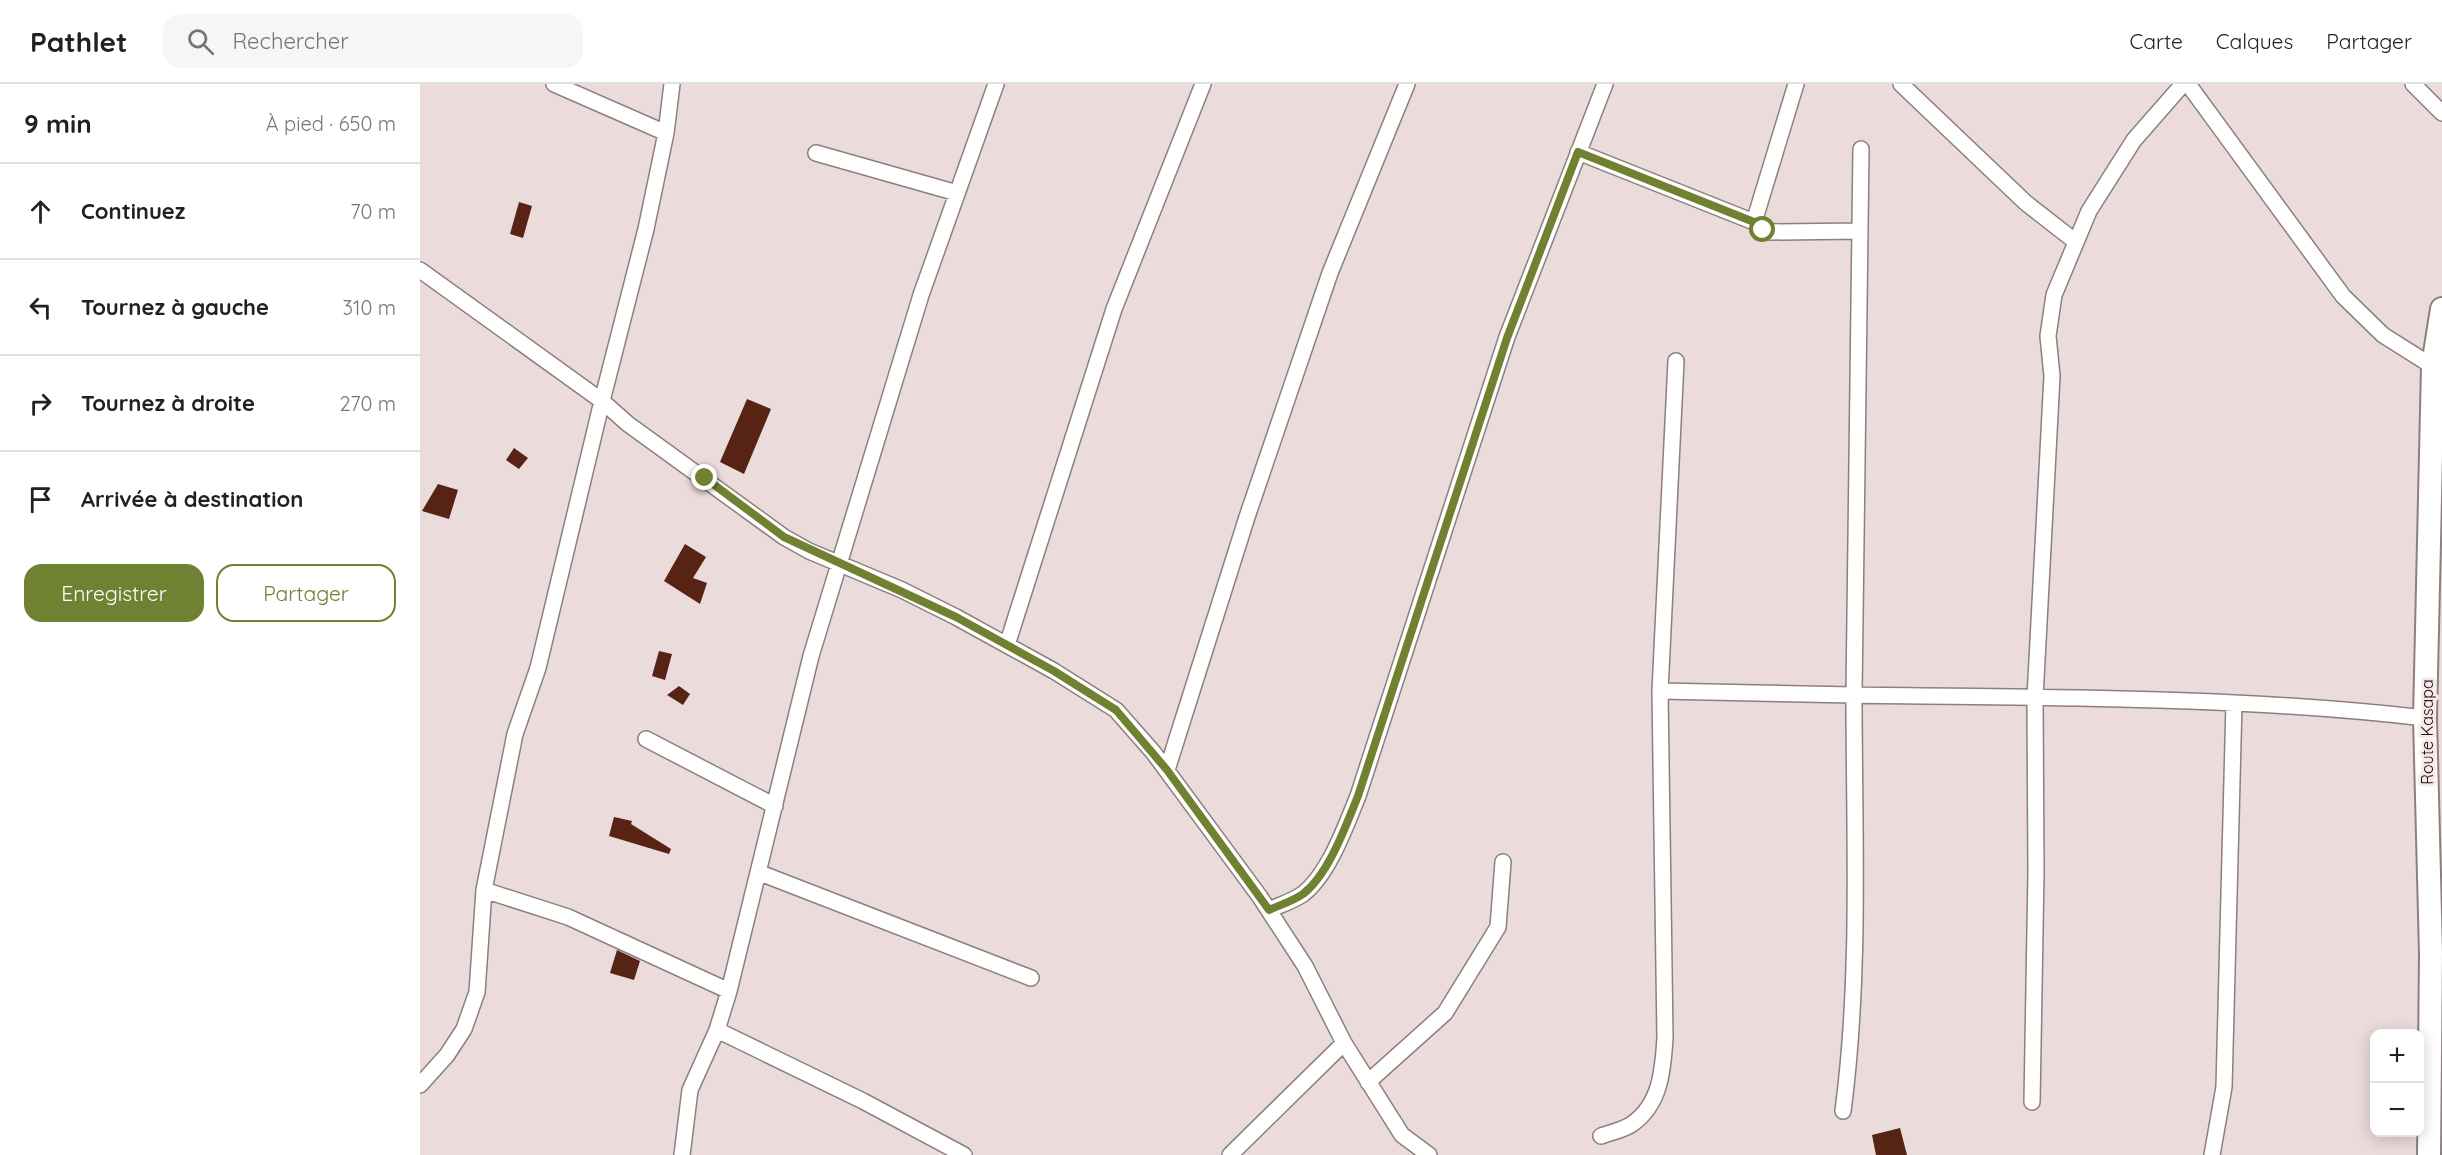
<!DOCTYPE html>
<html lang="fr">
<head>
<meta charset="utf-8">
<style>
	body { margin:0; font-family:Quicksand,sans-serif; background:#f6f6f6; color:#202124 }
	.controls { position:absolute; right:18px; bottom:18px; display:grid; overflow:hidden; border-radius:12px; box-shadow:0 3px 15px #0003 }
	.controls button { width:54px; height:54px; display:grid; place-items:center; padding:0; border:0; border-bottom:2px solid #e0e0e0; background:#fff; color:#202124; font:30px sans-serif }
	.stop { position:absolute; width:18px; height:18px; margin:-14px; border:4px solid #708131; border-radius:50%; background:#fff }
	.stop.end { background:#708131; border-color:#fff; box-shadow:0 2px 6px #0008 }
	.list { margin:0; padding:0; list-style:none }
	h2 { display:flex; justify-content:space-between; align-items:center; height:78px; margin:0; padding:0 24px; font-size:26px }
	h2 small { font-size:20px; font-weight:400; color:#757577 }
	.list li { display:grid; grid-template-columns:39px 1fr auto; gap:18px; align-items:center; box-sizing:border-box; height:96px; padding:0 24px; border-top:2px solid #e0e0e0 }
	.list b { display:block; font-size:22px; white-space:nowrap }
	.list em { font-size:20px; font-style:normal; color:#757577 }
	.actions { display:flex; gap:12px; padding:18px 24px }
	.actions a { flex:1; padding:14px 0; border:2px solid #708131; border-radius:18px; text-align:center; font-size:21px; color:#708131 }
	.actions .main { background:#708131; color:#fff }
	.icon { flex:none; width:33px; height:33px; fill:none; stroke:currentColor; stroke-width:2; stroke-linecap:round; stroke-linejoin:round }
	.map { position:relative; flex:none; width:2022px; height:1071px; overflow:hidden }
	header { display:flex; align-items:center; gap:36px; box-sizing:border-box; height:84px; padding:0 30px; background:#fff; border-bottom:2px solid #e0e0e0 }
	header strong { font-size:28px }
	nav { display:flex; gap:33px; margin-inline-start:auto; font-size:21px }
	.search { width:420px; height:54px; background:#f6f6f6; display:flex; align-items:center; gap:15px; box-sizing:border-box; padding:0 21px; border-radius:18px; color:#757577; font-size:22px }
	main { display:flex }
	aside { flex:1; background:#fff }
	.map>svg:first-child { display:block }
	.building { fill:#562315 }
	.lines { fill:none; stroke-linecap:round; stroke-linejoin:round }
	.minor-casing { stroke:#8d7f7f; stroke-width:18 }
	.secondary-casing { stroke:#8d7f7f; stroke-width:26 }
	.minor { stroke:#fff; stroke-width:15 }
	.secondary { stroke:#fff; stroke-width:22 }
	.route { stroke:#708131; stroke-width:8 }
	.labels { text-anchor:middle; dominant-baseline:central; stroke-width:6; stroke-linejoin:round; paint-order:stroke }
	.street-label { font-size:16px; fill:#161011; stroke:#f8e8e8 }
</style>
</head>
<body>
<header>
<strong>Pathlet</strong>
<div class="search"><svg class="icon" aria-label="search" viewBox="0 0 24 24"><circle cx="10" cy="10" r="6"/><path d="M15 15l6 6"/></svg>Rechercher</div>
<nav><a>Carte</a><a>Calques</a><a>Partager</a></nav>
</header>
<main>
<aside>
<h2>9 min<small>À pied · 650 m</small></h2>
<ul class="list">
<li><svg class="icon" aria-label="ahead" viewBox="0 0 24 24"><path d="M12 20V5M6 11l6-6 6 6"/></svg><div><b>Continuez</b></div><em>70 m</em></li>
<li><svg class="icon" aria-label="left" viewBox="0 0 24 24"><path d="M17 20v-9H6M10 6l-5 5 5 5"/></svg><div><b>Tournez à gauche</b></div><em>310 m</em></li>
<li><svg class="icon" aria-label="right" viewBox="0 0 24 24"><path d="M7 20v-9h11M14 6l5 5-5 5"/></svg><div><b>Tournez à droite</b></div><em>270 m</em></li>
<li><svg class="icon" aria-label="arrive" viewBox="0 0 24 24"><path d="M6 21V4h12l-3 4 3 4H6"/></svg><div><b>Arrivée à destination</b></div></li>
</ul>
<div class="actions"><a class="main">Enregistrer</a><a>Partager</a></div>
</aside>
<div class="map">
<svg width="2022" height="1071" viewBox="0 0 2022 1071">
	<rect width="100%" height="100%" fill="#ebdbdb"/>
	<path class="building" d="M 99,118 L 112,122 L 103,154 L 90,150 Z
		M 327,315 L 351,325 L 324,390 L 300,378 Z
		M 94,364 L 108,374 L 99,385 L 86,376 Z
		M 18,400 L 38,406 L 29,435 L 2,427 Z
		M 265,460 L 286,473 L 273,494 L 287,499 L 280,520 L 244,497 Z
		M 239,567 L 252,570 L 245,596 L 232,592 Z
		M 259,602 L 270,610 L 263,621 L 247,611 Z
		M 194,733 L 212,737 L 211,740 L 251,765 L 249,770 L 189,752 Z
		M 197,866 L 220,877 L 214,896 L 190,889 Z
		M 1480,1044 L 1487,1071 L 1456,1071 L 1452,1051 Z"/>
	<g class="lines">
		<defs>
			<path id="minor" d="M 134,0 L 246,49
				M 1481,0 L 1606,119 L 1656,158
				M 1768,0 L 1923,212 L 1963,251 L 2020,287
				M 1993,0 L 2022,29
				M 1158,68 L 1334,138 L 1347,148 L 1440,147
				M 396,69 L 537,109
				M 1334,138 L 1376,0
				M 0,186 L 182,317 L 208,340 L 364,453 L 389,467 L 482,506 L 536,533 L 634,587 L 696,626 L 733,668 L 840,813 L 885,882 L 924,959 L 982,1051 L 1009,1071
				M 587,561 L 694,225 L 783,0
				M 1240,607 L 1434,611 L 1441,65
				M 226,655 L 355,722
				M 747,686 L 827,433 L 910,189 L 987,0
				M 340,789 L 611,894
				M 64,806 L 148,833 L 309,907
				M 849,826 C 860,821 873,817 883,810 C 909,790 926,741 938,712 L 1087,253 L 1185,0
				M 297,946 L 443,1017 L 544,1071
				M 948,998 L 1025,929 L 1078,843 L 1083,778
				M 0,1001 L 27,971 L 44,945 L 57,908 L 64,806 L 95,650 L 118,584 L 182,317 L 226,145 L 246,49 L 252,0
				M 1612,1018 L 1616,788 L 1615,614 L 1632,292 L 1628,252 L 1634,211 L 1669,127 L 1714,56 L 1763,0
				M 1423,1027 C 1441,890 1434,749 1434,611 C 1625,614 1816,612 2005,634
				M 1181,1052 C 1191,1048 1204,1046 1212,1040 C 1241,1020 1243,985 1245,954 L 1240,607 L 1256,277
				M 262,1071 L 270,1006 L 297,946 L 309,907 L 391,572 L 501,211 L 576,0
				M 810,1071 L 924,959
				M 1792,1071 L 1804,1003 L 1814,619"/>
			<path id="secondary" d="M 2009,1071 L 2011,870 L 2005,634 L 2013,282 L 2022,225"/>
		</defs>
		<use href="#minor" class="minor-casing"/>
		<use href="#secondary" class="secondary-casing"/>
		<use href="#minor" class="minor"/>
		<use href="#secondary" class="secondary"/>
	</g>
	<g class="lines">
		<path class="route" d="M 285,394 L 364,453 L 536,533 L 634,587 L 696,626 L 747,686 L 849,826 C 860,821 873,817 883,810 C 909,790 926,741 938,712 L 1087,254 L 1158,68 L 1334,138 L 1343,146"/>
	</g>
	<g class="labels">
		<g class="street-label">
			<text transform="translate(2007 648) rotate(-90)">Route Kasapa</text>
		</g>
	</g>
</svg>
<div class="controls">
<button>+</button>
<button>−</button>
</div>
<div class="stop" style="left:1343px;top:146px"></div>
<div class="stop end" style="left:285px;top:394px"></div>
</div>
</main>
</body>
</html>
